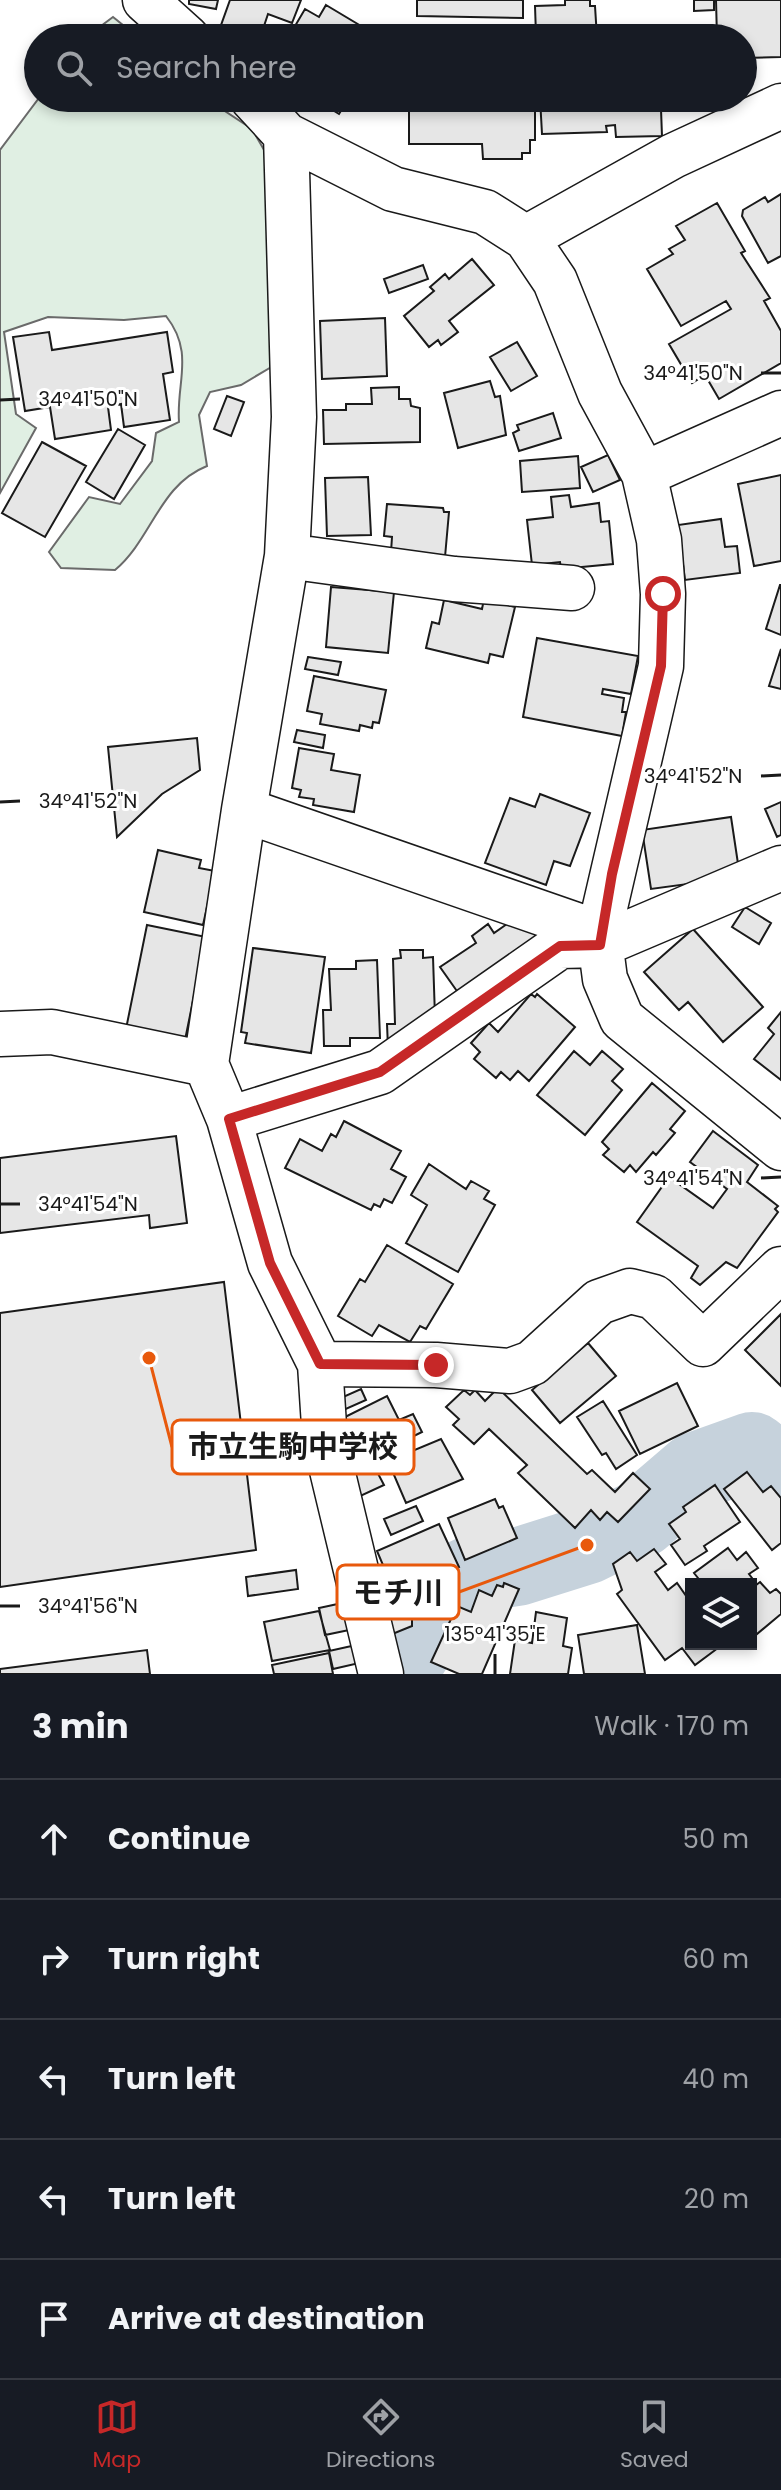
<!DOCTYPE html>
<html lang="en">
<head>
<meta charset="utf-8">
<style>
	body { margin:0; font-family:Poppins,"Noto Sans JP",sans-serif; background:#20242c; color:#f1f3f6 }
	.controls { position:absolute; right:24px; bottom:24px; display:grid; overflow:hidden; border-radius:0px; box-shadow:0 4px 12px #0003 }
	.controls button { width:72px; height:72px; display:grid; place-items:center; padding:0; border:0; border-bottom:2px solid #363941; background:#171b24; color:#f1f3f6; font:40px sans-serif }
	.stop { position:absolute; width:24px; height:24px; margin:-18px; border:6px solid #c62828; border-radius:50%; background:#fff }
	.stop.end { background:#c62828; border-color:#fff; box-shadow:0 2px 8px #0008 }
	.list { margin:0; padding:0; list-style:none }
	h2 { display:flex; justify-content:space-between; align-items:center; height:104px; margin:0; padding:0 32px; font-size:34px }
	h2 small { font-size:26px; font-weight:400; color:#9ea1a6 }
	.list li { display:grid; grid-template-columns:52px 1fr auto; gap:24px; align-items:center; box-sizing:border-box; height:120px; padding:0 32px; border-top:2px solid #363941 }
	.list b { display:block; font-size:30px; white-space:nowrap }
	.list em { font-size:26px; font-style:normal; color:#9ea1a6 }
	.icon { flex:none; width:44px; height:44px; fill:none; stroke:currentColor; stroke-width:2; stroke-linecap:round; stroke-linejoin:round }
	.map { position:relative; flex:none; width:781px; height:1674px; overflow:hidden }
	.search { position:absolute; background:#171b24; box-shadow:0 4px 12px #0003; left:24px; right:24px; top:24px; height:88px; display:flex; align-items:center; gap:20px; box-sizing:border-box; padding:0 28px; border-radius:44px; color:#9ea1a6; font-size:30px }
	.sheet { height:704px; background:#171b24 }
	nav { display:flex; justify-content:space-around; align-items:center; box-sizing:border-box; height:112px; border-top:2px solid #363941; background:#171b24; font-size:22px; color:#9ea1a6 }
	nav a { display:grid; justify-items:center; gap:4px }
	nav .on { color:#c62828 }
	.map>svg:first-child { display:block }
	.green { fill:#e0efe3; stroke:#6a6a6a; stroke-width:2 }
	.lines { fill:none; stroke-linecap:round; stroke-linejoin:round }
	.river { stroke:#c6d2dc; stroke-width:78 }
	.building { fill:#e6e6e6; stroke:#1a1a1a; stroke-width:2 }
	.minor-casing { stroke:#1a1a1a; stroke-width:47 }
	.minor { stroke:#fff; stroke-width:44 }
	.route { stroke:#c62828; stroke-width:10 }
	.ticks { fill:none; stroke:#1a1a1a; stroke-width:3 }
	.ticks-label { font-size:20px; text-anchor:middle; fill:#1a1a1a; stroke:#fff; stroke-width:6; stroke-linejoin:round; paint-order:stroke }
	.leader { fill:none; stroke:#e8590c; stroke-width:3 }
	.callout-dot { fill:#e8590c; stroke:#fff; stroke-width:3 }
	.callout { fill:#fff; stroke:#e8590c; stroke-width:3 }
	.callout-label { font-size:30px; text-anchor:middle; font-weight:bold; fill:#1a1a1a }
</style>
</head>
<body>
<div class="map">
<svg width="781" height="1674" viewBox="0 0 781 1674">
	<rect width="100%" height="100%" fill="#fff"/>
	<path class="green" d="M 113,17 L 139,38 L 85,38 Z
		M 39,98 L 205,98 L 252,129 L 271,162 L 273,366 L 241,385 L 210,392 L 199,415 L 207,466 C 159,485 152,539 115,570 L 61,568 L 49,552 L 89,497 L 120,504 L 152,461 L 156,433 L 179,422 C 176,382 195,353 166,316 L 124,320 L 48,317 L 4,332 L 16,414 L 36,428 L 0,493 L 0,150 Z"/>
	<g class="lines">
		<path class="river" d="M 397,1674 L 454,1583 L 475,1573 L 517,1567 L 587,1545 L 640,1519 L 696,1471 L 752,1451 L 781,1474"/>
	</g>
	<path class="building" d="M 189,0 L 218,0 L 216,9 L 189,4 Z
		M 230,0 L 301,0 L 292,23 L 268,14 L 260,38 L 247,38 L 220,28 Z
		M 417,0 L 523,0 L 523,18 L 417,16 Z
		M 565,0 L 590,0 L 590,6 L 595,6 L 597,38 L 532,38 L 536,35 L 535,6 L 565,5 Z
		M 694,0 L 714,0 L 714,10 L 694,11 Z
		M 716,0 L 781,0 L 781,57 L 743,58 L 743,38 L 717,38 Z
		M 326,5 L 381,38 L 288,38 L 305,9 L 319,17 Z
		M 313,98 L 349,98 L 339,114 Z
		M 409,98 L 535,98 L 535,140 L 530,140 L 530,153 L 522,153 L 522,159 L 483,159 L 482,144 L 409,144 Z
		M 540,98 L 667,98 L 667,109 L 661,109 L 662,136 L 616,137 L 615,125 L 606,126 L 607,132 L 542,134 Z
		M 781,194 L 781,256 L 768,263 L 742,216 L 743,210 L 765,197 L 768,202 Z
		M 717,203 L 745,251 L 741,253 L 770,298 L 764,301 L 781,331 L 781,363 L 719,399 L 705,375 L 692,383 L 669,344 L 731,309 L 726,301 L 681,326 L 647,269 L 673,254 L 669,249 L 685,240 L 676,226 Z
		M 472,259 L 494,285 L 449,321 L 458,332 L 441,345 L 438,340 L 429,347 L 404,316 L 434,291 L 430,287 L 445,274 L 449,279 Z
		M 423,265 L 428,279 L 389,293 L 384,279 Z
		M 385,318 L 387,376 L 322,379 L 320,321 Z
		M 49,332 L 52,350 L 167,332 L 173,372 L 163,374 L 170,420 L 124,427 L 121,404 L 108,407 L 111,430 L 55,439 L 50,407 L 25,411 L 13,337 Z
		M 517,342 L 537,376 L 511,391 L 490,357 Z
		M 490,381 L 495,397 L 500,396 L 506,435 L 458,448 L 444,393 Z
		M 399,387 L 399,399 L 410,399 L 411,406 L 420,408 L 420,442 L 324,444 L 323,410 L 346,410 L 346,404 L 372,404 L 371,388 Z
		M 227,396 L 244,402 L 231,436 L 214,429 Z
		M 553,413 L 561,438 L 519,451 L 513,433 L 519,430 L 517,425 Z
		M 118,429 L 145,445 L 114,499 L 86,482 Z
		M 42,442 L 86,466 L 45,537 L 2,513 Z
		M 608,455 L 620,480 L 593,492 L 581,467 Z
		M 578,456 L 580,488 L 522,492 L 520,461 Z
		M 781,475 L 781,561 L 754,566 L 738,484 Z
		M 368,477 L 371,535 L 327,536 L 325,478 Z
		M 569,495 L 571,507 L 599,503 L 601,522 L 609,521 L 613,564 L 561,569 L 560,562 L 532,565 L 527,520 L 553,517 L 551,497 Z
		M 387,504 L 443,508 L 444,512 L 449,512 L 445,557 L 391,552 L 392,537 L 384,536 Z
		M 721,519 L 725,547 L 737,546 L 740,573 L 685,580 L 678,525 Z
		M 780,585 L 781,585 L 781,635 L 766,629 Z
		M 331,587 L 394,592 L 388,653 L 326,647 Z
		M 484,599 L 515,607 L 503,657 L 490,654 L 488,663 L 426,648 L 432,622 L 439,624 L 444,600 L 482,609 Z
		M 537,638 L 638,656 L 631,694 L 603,689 L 602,694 L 624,698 L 622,712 L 626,712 L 622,736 L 523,717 Z
		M 781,649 L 781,689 L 769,686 Z
		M 308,657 L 341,662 L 338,675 L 305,669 Z
		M 314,676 L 386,690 L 379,723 L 373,722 L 372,728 L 360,725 L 359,731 L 320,724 L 322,714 L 307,711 Z
		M 297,730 L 325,735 L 323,748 L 294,742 Z
		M 197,738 L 200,770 L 162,794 L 117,837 L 108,747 Z
		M 299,748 L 334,754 L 331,770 L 360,775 L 354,812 L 313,805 L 314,799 L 299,797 L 301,790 L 292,788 Z
		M 540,794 L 590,813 L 570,866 L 554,861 L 546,885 L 485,863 L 510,798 L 535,807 Z
		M 781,802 L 781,835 L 777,837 L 765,809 Z
		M 731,817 L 740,877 L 651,889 L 642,830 Z
		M 158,850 L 201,860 L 199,868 L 215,871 L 203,925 L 144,912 Z
		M 745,907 L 771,923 L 759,944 L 732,927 Z
		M 517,917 L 547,941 L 459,994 L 440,967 L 476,943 L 472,936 L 488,924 L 494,933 Z
		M 147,925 L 206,937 L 185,1040 L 126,1029 Z
		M 693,929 L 763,1007 L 723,1042 L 688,1002 L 679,1010 L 644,972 Z
		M 253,948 L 325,957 L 311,1053 L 245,1043 L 247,1033 L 241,1032 Z
		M 400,950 L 423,950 L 423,958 L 433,957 L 435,1017 L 388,1048 L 387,1024 L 395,1024 L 393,959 L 401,958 Z
		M 377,960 L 380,1038 L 350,1038 L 350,1046 L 324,1046 L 323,1010 L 331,1010 L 329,969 L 356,969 L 356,961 Z
		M 531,994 L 535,997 L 537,994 L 575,1027 L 529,1081 L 518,1071 L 510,1080 L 501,1072 L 496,1078 L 474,1059 L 480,1052 L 471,1043 L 489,1023 L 498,1032 Z
		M 781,1012 L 781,1080 L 754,1059 L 774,1034 L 768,1028 Z
		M 574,1051 L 590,1065 L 602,1051 L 623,1069 L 612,1081 L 622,1090 L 585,1135 L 537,1095 Z
		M 652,1083 L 685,1111 L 670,1129 L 675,1133 L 656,1155 L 653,1152 L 636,1172 L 630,1165 L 624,1172 L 603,1155 L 609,1149 L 602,1142 Z
		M 344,1121 L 401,1151 L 391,1169 L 406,1177 L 392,1203 L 384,1199 L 380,1207 L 374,1204 L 371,1210 L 285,1168 L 300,1139 L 322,1151 L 331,1134 L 336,1137 Z
		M 713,1131 L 758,1165 L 747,1182 L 778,1206 L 775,1209 L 778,1212 L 737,1268 L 726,1262 L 700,1285 L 691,1278 L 698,1266 L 637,1222 L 669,1177 L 713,1208 L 727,1189 L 690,1162 Z
		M 176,1136 L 187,1223 L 150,1228 L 149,1215 L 0,1233 L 0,1158 Z
		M 429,1164 L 466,1189 L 471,1181 L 489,1191 L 484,1199 L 495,1205 L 458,1272 L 406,1243 L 427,1205 L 411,1195 Z
		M 387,1245 L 453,1284 L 426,1329 L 420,1326 L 410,1342 L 379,1325 L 372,1336 L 338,1316 L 360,1279 L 365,1282 Z
		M 224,1282 L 256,1550 L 0,1587 L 0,1313 Z
		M 781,1314 L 781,1386 L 745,1350 Z
		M 588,1343 L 616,1376 L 560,1423 L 532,1390 Z
		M 677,1383 L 698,1426 L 640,1454 L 619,1411 Z
		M 498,1388 L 587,1474 L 592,1470 L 615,1492 L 633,1473 L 650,1489 L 618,1522 L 607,1512 L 600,1520 L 591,1510 L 575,1528 L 518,1473 L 527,1465 L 489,1429 L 474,1444 L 453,1425 L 459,1419 L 446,1407 L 464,1390 L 470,1395 L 475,1390 L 485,1401 Z
		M 361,1389 L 366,1400 L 339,1412 L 334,1401 Z
		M 387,1396 L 399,1420 L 413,1414 L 422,1432 L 357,1464 L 351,1452 L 357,1448 L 343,1418 Z
		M 603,1401 L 637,1455 L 616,1469 L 606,1453 L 602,1455 L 577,1417 Z
		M 441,1439 L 463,1479 L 406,1503 L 388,1461 Z
		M 373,1464 L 384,1485 L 356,1498 L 346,1477 Z
		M 747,1472 L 763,1492 L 771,1486 L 781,1498 L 781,1543 L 772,1550 L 724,1489 Z
		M 715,1485 L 740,1522 L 704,1546 L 707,1551 L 685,1565 L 671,1545 L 680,1539 L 669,1524 L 686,1512 L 683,1507 Z
		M 495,1499 L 499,1508 L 503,1506 L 517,1538 L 465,1560 L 448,1518 Z
		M 416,1506 L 423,1521 L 391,1535 L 384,1519 Z
		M 439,1524 L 459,1567 L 434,1578 L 437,1585 L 417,1593 L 414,1585 L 402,1591 L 394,1574 L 388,1577 L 377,1551 Z
		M 728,1548 L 737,1560 L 746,1552 L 758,1568 L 749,1574 L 752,1578 L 743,1584 L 691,1584 L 691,1588 L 689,1585 L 698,1578 L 694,1573 Z
		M 654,1549 L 666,1564 L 655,1572 L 668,1590 L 677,1583 L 691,1603 L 691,1644 L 722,1645 L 695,1665 L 682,1648 L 665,1660 L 617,1594 L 622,1590 L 613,1564 L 630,1552 L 637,1561 Z
		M 296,1570 L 298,1589 L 248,1596 L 246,1577 Z
		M 760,1582 L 770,1593 L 776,1589 L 781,1594 L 781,1614 L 751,1639 L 751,1589 Z
		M 504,1583 L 519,1589 L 482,1674 L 459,1674 L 431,1662 L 457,1606 L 471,1612 L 479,1590 L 492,1596 L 497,1585 L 503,1587 Z
		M 394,1593 L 395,1598 L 404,1594 L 412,1614 L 412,1626 L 390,1635 L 375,1601 Z
		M 347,1602 L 354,1629 L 325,1635 L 319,1608 Z
		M 319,1611 L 330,1650 L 272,1661 L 264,1622 Z
		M 536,1612 L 567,1618 L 563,1646 L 572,1648 L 568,1674 L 510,1674 L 515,1640 L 532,1643 Z
		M 637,1625 L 645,1674 L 584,1674 L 578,1635 Z
		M 356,1645 L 355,1664 L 333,1669 L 329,1651 Z
		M 147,1650 L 150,1674 L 0,1674 L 0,1669 Z
		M 329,1653 L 333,1674 L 274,1674 L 272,1665 Z"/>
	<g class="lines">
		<defs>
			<path id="minor" d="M 145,0 L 187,38
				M 252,98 L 286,135 L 393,189 L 485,212 L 526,238 L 555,281 L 600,393 L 644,474 L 659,540 L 663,594 L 661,666 L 599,933 L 605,979 L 622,1019 L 781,1148
				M 286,135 L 294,417 L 287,556 L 244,810 L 206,1064 L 229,1119 L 270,1263 L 320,1364 L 325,1441 L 381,1674
				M 526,238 L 673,156 L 781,106
				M 644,474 L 781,413
				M 287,556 L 454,579 L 572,588
				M 244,810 L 599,933
				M 0,1034 L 52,1032 L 206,1064
				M 229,1119 L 380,1072 L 560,946 L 600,945 L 781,868
				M 320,1364 L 436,1365 L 510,1371 L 532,1363 L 599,1302 L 630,1291 L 654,1297 L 703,1344 L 781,1269"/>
		</defs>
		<use href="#minor" class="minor-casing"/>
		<use href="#minor" class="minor"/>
	</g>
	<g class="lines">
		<path class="route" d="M 436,1365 L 320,1364 L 270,1263 L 229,1119 L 380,1072 L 560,946 L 600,945 L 612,874 L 661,666 L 663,594"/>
	</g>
	<path class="ticks" d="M 761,373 L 781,373M 0,400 L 20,399M 761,776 L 781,775M 0,802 L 20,801M 761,1178 L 781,1177M 0,1204 L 20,1204M 0,1606 L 20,1606M 495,1654 L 495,1674"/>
	<g class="ticks-label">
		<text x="693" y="380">34°41'50"N</text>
		<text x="88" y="406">34°41'50"N</text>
		<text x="693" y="783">34°41'52"N</text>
		<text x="88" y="808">34°41'52"N</text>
		<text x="693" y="1185">34°41'54"N</text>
		<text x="88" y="1211">34°41'54"N</text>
		<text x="88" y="1613">34°41'56"N</text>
		<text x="495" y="1641">135°41'35"E</text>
	</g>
	<path class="leader" d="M149 1358L172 1447M587 1545L459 1592"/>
	<g class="callout-dot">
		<circle cx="149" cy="1358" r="8"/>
		<circle cx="587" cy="1545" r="8"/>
	</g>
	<g class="callout">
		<rect x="172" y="1420" width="242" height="54" rx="8"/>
		<rect x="337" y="1565" width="122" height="54" rx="8"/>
	</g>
	<g class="callout-label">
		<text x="293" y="1457">市立生駒中学校</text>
		<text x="398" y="1603">モチ川</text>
	</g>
</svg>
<div class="controls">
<button><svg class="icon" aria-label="layers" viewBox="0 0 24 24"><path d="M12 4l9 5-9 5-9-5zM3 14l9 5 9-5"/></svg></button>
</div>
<div class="stop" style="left:663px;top:594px"></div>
<div class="stop end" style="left:436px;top:1365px"></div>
<div class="search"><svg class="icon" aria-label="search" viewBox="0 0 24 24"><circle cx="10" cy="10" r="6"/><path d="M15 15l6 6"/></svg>Search here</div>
</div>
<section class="sheet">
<h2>3 min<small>Walk · 170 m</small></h2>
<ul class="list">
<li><svg class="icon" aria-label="ahead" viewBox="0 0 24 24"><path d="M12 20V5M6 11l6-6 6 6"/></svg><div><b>Continue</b></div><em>50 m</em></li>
<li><svg class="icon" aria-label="right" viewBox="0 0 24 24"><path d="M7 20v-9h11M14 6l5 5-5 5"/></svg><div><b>Turn right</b></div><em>60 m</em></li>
<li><svg class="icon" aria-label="left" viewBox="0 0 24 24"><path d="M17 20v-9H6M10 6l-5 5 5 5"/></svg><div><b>Turn left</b></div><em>40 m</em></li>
<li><svg class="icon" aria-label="left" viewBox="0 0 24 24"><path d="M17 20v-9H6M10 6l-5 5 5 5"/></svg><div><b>Turn left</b></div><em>20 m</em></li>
<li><svg class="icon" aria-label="arrive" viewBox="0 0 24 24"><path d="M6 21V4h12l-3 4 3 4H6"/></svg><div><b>Arrive at destination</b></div></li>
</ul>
</section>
<nav>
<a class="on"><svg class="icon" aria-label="map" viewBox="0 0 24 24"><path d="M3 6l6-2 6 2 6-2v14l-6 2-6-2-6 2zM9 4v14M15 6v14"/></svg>Map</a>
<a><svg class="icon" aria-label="directions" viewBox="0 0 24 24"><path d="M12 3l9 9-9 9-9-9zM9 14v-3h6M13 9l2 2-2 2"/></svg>Directions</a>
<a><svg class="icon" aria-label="saved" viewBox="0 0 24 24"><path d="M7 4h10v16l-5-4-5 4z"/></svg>Saved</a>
</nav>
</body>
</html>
